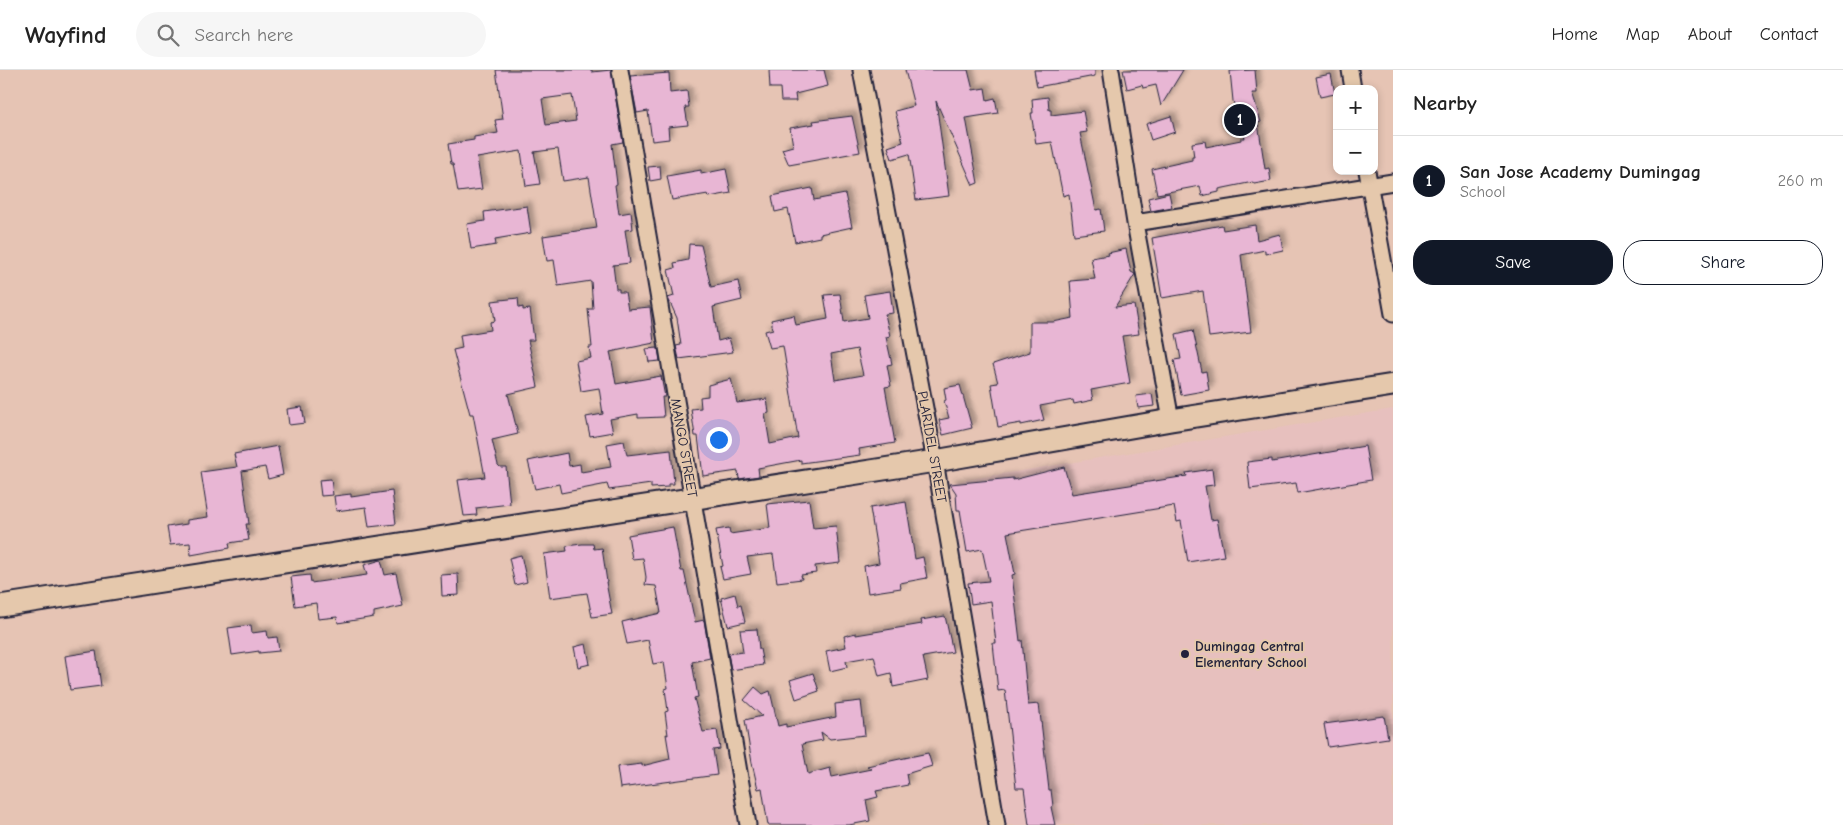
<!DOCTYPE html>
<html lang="en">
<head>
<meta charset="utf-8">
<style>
	body { margin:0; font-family:"Comic Neue",sans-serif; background:#f6f6f6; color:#222 }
	.controls { position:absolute; right:15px; top:15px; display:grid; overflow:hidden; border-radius:10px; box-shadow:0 2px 8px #0003 }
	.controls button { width:45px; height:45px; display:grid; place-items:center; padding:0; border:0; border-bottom:1px solid #e0e0e0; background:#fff; color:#222; font:25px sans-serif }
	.you { position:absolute; left:718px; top:369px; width:18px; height:18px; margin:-12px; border:4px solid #fff; border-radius:50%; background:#1a73e8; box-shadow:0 0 0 8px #1a73e833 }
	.badge { display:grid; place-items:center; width:32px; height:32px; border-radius:50%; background:#111827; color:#fff; font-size:16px; font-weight:700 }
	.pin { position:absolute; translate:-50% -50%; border:2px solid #fff; box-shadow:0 1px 5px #0006 }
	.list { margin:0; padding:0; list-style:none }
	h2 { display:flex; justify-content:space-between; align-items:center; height:65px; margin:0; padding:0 20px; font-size:21px }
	h2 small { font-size:16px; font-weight:400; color:#767676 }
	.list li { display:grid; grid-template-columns:32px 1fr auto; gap:15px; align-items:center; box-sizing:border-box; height:90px; padding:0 20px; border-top:1px solid #e0e0e0 }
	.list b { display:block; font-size:19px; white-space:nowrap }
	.list p { margin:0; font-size:16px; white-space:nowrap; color:#767676 }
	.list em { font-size:16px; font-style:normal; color:#767676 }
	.actions { display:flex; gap:10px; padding:15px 20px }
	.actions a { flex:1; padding:11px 0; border:1px solid #111827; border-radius:20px; text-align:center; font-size:18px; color:#111827 }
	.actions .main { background:#111827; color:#fff }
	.icon { flex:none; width:28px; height:28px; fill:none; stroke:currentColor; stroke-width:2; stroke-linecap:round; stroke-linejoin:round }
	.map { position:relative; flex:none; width:1393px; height:755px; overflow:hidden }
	header { display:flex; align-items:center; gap:30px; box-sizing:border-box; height:70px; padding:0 25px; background:#fff; border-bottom:1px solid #e0e0e0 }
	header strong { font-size:24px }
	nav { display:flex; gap:28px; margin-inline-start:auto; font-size:18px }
	.search { width:350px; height:45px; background:#f6f6f6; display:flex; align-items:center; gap:12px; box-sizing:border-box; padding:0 18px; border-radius:28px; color:#767676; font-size:19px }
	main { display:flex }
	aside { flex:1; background:#fff }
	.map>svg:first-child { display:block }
	.built { fill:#e7c0be }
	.building { fill:#e8b6d4; stroke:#22223b; fill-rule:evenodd; filter:url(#shadow) }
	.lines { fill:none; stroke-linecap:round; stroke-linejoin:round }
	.street-casing { stroke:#22223b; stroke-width:19 }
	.secondary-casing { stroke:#22223b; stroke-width:25 }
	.street { stroke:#e5c8ac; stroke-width:15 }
	.secondary { stroke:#e5c8ac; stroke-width:21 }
	.poi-dot { fill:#22223b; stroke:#e5c8ac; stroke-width:2 }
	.labels { text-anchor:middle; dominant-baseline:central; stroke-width:4; stroke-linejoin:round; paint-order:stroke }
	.street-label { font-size:14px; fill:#22223b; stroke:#e5c8ac }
	.poi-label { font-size:14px; font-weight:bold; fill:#22223b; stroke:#e5c8ac; text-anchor:start }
</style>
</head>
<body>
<header>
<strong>Wayfind</strong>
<div class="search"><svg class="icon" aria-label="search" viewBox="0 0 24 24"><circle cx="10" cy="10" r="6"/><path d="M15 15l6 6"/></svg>Search here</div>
<nav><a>Home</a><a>Map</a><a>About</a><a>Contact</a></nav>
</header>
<main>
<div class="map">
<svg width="1393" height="755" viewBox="0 0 1393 755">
	<defs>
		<filter id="shadow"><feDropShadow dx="4.5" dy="-4.5" stdDeviation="2.5" flood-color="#0004"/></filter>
	</defs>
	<rect width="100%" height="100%" fill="#e6c4b4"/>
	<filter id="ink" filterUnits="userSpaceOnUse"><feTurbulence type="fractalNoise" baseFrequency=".02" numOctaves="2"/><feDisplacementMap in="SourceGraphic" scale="10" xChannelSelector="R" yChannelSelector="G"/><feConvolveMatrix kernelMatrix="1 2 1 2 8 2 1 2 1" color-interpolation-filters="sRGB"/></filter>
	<g filter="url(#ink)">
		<path class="built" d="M 1393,339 L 1393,755 L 1006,755 L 948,413 Z"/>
		<path class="building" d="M 496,0 L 592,0 L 592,2 L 611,0 L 623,72 L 612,74 L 617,114 L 615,115 L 619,144 L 631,142 L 633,159 L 625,160 L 630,193 L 613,195 L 616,219 L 619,219 L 619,222 L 625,222 L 628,239 L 650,237 L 654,273 L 610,282 L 611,286 L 616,314 L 661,306 L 665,327 L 662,327 L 664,347 L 638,348 L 638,344 L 610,349 L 613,362 L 590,366 L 586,347 L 603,344 L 599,318 L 581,321 L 576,291 L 591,288 L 589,277 L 592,277 L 588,239 L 593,239 L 591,211 L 558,216 L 554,190 L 547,191 L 543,166 L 597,158 L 589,107 L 563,111 L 558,79 L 534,82 L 540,114 L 526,116 L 521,81 L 477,88 L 482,119 L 458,122 L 453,94 L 451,94 L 448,74 L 474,70 L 474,67 L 498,63 L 495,50 L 503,49 ZM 572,25 L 576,51 L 546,55 L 542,29 Z
			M 769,0 L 824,0 L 828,16 L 795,24 L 796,31 L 781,31 L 780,18 L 770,18 Z
			M 905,0 L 968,0 L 973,20 L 985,18 L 987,30 L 995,28 L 998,43 L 966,48 L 978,113 L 973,115 L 936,31 L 949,126 L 916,130 L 909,84 L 892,89 L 888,77 L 903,72 L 895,41 L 914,36 Z
			M 1034,0 L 1095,0 L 1095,6 L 1037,17 Z
			M 1123,0 L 1183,0 L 1161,36 L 1156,15 L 1143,18 L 1142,15 L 1127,19 Z
			M 1255,0 L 1257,23 L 1252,23 L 1261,52 L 1258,53 L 1265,99 L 1269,98 L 1271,111 L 1254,114 L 1253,112 L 1219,119 L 1219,122 L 1202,126 L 1200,116 L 1157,124 L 1152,99 L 1192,90 L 1192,87 L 1194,87 L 1192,73 L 1205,71 L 1206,77 L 1241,70 L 1241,68 L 1245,68 L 1233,31 L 1230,1 Z
			M 669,3 L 670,23 L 687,21 L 689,37 L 685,37 L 688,55 L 668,57 L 669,69 L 652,71 L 648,41 L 637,43 L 630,6 Z
			M 1331,4 L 1335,24 L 1320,27 L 1316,7 Z
			M 1048,27 L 1049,40 L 1051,40 L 1051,45 L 1083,41 L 1087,62 L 1080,63 L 1096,140 L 1101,139 L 1104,161 L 1074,165 L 1069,124 L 1063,126 L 1052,72 L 1036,74 L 1031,43 L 1033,43 L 1032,29 Z
			M 852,46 L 860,82 L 789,95 L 782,79 L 793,76 L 790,58 L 814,54 L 813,51 Z
			M 1171,46 L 1175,62 L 1151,70 L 1146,54 Z
			M 660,96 L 661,109 L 650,111 L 648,97 Z
			M 726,99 L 731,123 L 709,127 L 708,124 L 672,130 L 667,106 L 701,100 L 701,104 Z
			M 812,118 L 814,130 L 845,124 L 852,157 L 820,164 L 820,167 L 795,172 L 788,139 L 775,142 L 772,126 Z
			M 1169,123 L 1172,137 L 1151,141 L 1148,128 Z
			M 527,136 L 531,163 L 495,169 L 496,175 L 471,179 L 467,154 L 485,151 L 484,142 Z
			M 1222,155 L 1223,160 L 1255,155 L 1257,170 L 1280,164 L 1283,180 L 1265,184 L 1265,180 L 1241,185 L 1251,262 L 1209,267 L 1203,221 L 1162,228 L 1152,168 Z
			M 689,174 L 701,175 L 711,217 L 738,211 L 742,230 L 713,237 L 718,271 L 729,268 L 733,282 L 679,289 L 676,276 L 681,275 L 677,248 L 668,228 L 674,226 L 668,200 L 675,198 L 674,193 L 688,190 Z
			M 1126,179 L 1131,202 L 1135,204 L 1115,237 L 1134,235 L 1139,264 L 1122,266 L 1130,313 L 1091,320 L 1093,330 L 1074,334 L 1073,330 L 1040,336 L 1044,350 L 1021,355 L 1021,353 L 998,357 L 991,314 L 998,313 L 993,294 L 1030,282 L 1030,252 L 1053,252 L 1073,248 L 1070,211 L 1095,209 L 1091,188 L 1109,185 L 1108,183 Z
			M 890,221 L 893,243 L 885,244 L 890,266 L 886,267 L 892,294 L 887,295 L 891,316 L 885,317 L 895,373 L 859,379 L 860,385 L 801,393 L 801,390 L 758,398 L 759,406 L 739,409 L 738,401 L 703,406 L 698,366 L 695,366 L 691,339 L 701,338 L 700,327 L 708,326 L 708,315 L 731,309 L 737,333 L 767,329 L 769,343 L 765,344 L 770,374 L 798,368 L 783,276 L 770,278 L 765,261 L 773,259 L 771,250 L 794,245 L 796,255 L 828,249 L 824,225 L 840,224 L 844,252 L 868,248 L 864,225 ZM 857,279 L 863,305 L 835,310 L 831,284 Z
			M 518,228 L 519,238 L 523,237 L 523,240 L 530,239 L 534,270 L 528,270 L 538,317 L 508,324 L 518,364 L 492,370 L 498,395 L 500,397 L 506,397 L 510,434 L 476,438 L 477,445 L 464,446 L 458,410 L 485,407 L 473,344 L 470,344 L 453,280 L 462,278 L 460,265 L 491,260 L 490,252 L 495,251 L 492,231 Z
			M 1193,260 L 1202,302 L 1206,301 L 1209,320 L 1181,325 L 1174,290 L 1181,289 L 1176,264 Z
			M 658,278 L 660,291 L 649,292 L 646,279 Z
			M 960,315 L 972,358 L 943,365 L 939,350 L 949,348 L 944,331 L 946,330 L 944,318 Z
			M 1152,324 L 1154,336 L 1138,338 L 1136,326 Z
			M 302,337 L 305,353 L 289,355 L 287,339 Z
			M 624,371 L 627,385 L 671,380 L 674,414 L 668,414 L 668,417 L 651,418 L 651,414 L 609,420 L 607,414 L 561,423 L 559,414 L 535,419 L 528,391 L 567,383 L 569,396 L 580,394 L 581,402 L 611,397 L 607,374 Z
			M 278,376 L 283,405 L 268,409 L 265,397 L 242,401 L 249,454 L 246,454 L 249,470 L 229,473 L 230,478 L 191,485 L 190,473 L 170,475 L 167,457 L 187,454 L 187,450 L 208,447 L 201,402 L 237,397 L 234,384 Z
			M 1365,376 L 1371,410 L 1298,423 L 1296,413 L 1250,419 L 1247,392 L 1272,389 L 1272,392 Z
			M 1064,397 L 1072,424 L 1187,406 L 1186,403 L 1212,399 L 1214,415 L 1205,416 L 1211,450 L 1217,449 L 1224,486 L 1188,492 L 1181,451 L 1177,452 L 1174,436 L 1007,463 L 1015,504 L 1012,505 L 1020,571 L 1022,570 L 1028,635 L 1039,634 L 1049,720 L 1051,720 L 1053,736 L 1051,737 L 1055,755 L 1029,755 L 1024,718 L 1016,718 L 1005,620 L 998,621 L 993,573 L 996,573 L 991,531 L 971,534 L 968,513 L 989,511 L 982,479 L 967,482 L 960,440 L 957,440 L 956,423 L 950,414 L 1013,408 L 1013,410 Z
			M 331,409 L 333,425 L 321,426 L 319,410 Z
			M 392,421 L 396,454 L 369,457 L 366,437 L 336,441 L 334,426 L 351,424 L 351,427 Z
			M 809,430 L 813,458 L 836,456 L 840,493 L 815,496 L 816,503 L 801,505 L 802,509 L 777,512 L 773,484 L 747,487 L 751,504 L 723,509 L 720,497 L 723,496 L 716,460 L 729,458 L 730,464 L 770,458 L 767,434 Z
			M 906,432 L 915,489 L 923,487 L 927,508 L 900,513 L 901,518 L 868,523 L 864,496 L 879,493 L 870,438 Z
			M 673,457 L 681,501 L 684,501 L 695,552 L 704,550 L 710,588 L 692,592 L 698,627 L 694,628 L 703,662 L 717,660 L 720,679 L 713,680 L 717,705 L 620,718 L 617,697 L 642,694 L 642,696 L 670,689 L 666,664 L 668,665 L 665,642 L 668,641 L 665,619 L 668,618 L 664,592 L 653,594 L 648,570 L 627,574 L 622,552 L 661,543 L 656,516 L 645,515 L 646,507 L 643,488 L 632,489 L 628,465 Z
			M 582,474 L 593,474 L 594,479 L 602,478 L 607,512 L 606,512 L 612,544 L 592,547 L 587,523 L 550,528 L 544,484 L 567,481 L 566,476 Z
			M 521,485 L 527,512 L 515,515 L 509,488 Z
			M 381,490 L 385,505 L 396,503 L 403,536 L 374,542 L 374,547 L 338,553 L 337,547 L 318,549 L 316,533 L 295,536 L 291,507 L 310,505 L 311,513 L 367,505 L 364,495 Z
			M 458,504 L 459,525 L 442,526 L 441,505 Z
			M 735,524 L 738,536 L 741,535 L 745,552 L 728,556 L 721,528 Z
			M 945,546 L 953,582 L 923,587 L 928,610 L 893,617 L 891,603 L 879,606 L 874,586 L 846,591 L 847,597 L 830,601 L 826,581 L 846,577 L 844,566 L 856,563 L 856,565 L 922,554 L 921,550 Z
			M 251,555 L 252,563 L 267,561 L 268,568 L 277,567 L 279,581 L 259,583 L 259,581 L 232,585 L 228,558 Z
			M 757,559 L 759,579 L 760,579 L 763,595 L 731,600 L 728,584 L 743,582 L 740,560 Z
			M 586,574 L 590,594 L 578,597 L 574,577 Z
			M 96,581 L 101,616 L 70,620 L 65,586 Z
			M 813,603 L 819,621 L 796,629 L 790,610 Z
			M 755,617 L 763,624 L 770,621 L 778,656 L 786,654 L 786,657 L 836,647 L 835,634 L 861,631 L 865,665 L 830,669 L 821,662 L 823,670 L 802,674 L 808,704 L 830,698 L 832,707 L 871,699 L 867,696 L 928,683 L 932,696 L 906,704 L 908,715 L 876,721 L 878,727 L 866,730 L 870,751 L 849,755 L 768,755 L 762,718 L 758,719 L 752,693 L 745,650 L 762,646 L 744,630 Z
			M 1384,646 L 1388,668 L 1328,677 L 1324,654 Z"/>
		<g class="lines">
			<defs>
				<path id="street" d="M 620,0 L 748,755
					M 861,0 L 935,391 L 997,755
					M 1111,0 L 1135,153 L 1171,350
					M 1350,0 L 1353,19
					M 1367,101 L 1393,244
					M 1135,153 L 1393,112"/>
				<path id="secondary" d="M 0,536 L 935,391 L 1171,350 L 1393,315"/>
			</defs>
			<use href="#street" class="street-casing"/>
			<use href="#secondary" class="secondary-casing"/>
			<use href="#street" class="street"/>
			<use href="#secondary" class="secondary"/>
		</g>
	</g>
	<circle class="poi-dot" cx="1185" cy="584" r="5"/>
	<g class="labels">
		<g class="street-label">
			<text transform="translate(932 377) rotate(80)">PLARIDEL STREET</text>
			<text transform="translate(684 378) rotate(80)">MANGO STREET</text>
		</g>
		<g class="poi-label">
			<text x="1195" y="576">Dumingag Central<tspan x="1195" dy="16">Elementary School</tspan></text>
		</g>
	</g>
</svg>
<div class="controls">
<button>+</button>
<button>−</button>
</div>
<div class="you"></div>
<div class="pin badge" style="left:1240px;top:50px">1</div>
</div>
<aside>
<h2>Nearby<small></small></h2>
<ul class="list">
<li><span class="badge">1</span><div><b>San Jose Academy Dumingag</b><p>School</p></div><em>260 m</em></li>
</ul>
<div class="actions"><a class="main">Save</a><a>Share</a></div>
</aside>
</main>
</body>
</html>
